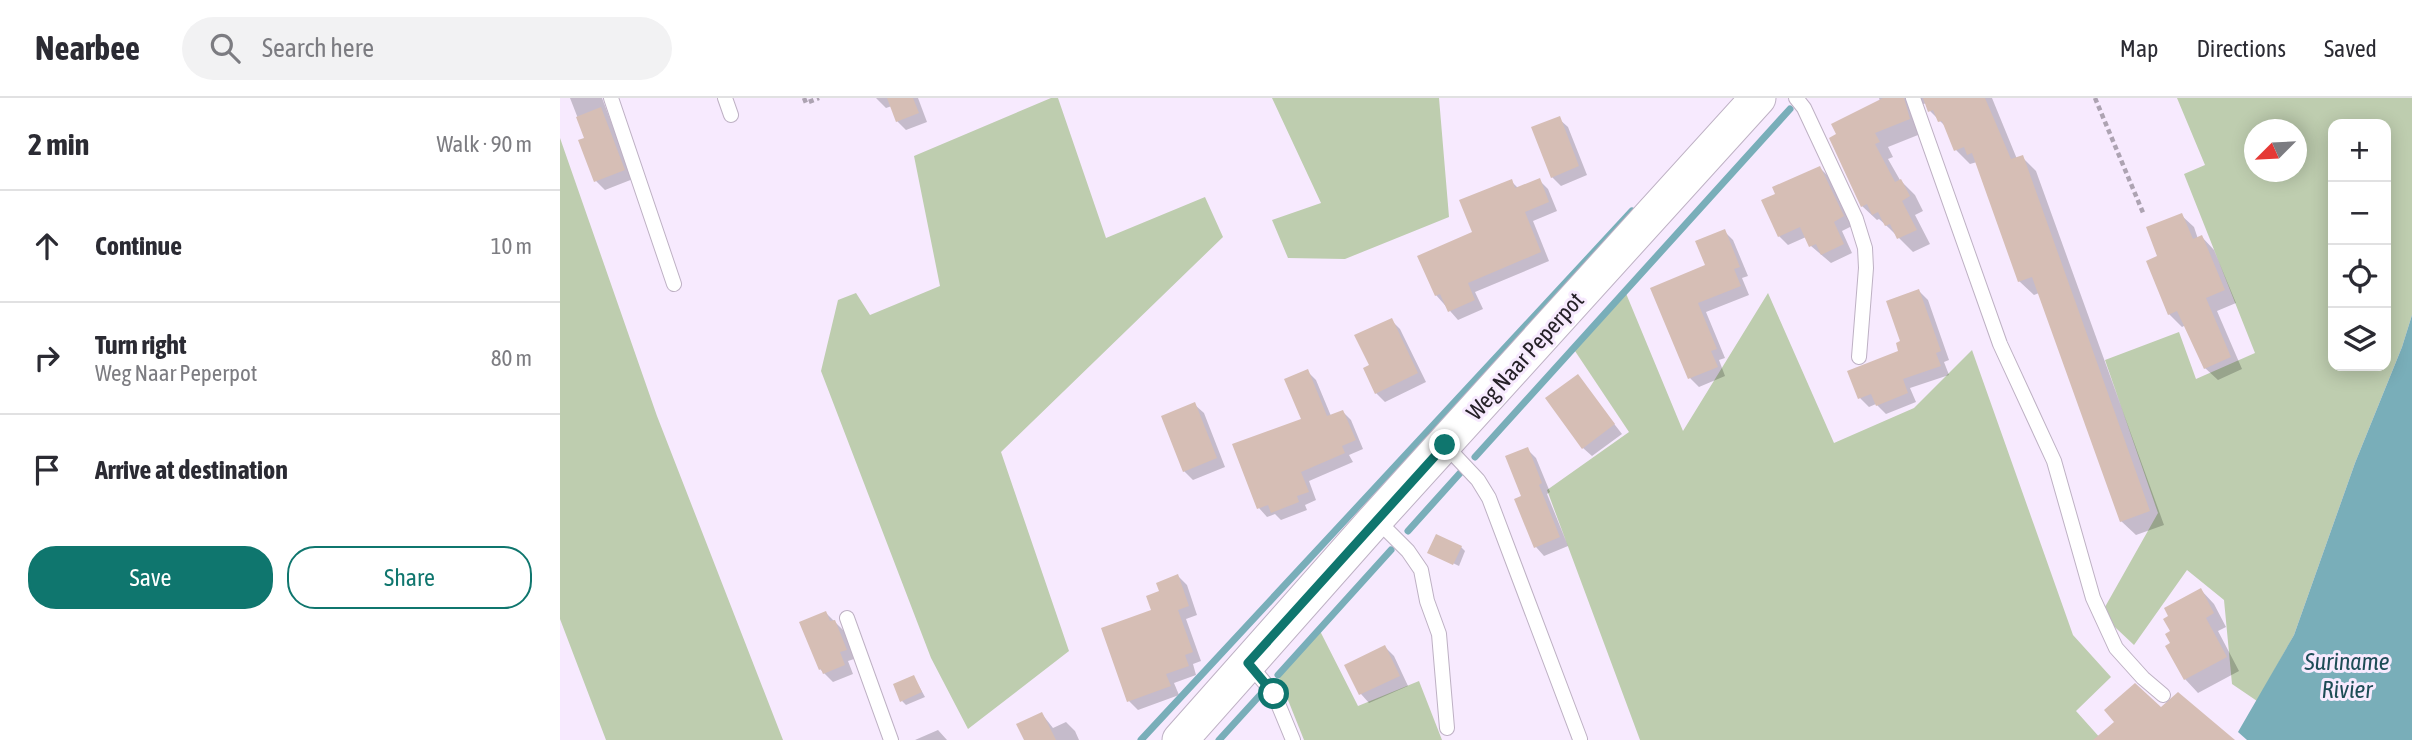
<!DOCTYPE html>
<html lang="en">
<head>
<meta charset="utf-8">
<style>
	body { margin:0; font-family:"Asap Condensed",sans-serif; background:#f2f2f3; color:#2b2b33 }
	.controls { position:absolute; right:21px; top:21px; display:grid; overflow:hidden; border-radius:14px; box-shadow:0 4px 18px #0003 }
	.controls button { width:63px; height:63px; display:grid; place-items:center; padding:0; border:0; border-bottom:2px solid #e1e1e2; background:#fff; color:#2b2b33; font:35px sans-serif }
	.compass { position:absolute; left:1684px; top:21px; width:63px; height:63px; border-radius:50%; background:#fff; box-shadow:0 4px 18px #0003; rotate:246deg }
	.stop { position:absolute; width:21px; height:21px; margin:-16px; border:5px solid #0f766e; border-radius:50%; background:#fff }
	.stop.end { background:#0f766e; border-color:#fff; box-shadow:0 2px 7px #0008 }
	.list { margin:0; padding:0; list-style:none }
	h2 { display:flex; justify-content:space-between; align-items:center; height:91px; margin:0; padding:0 28px; font-size:30px }
	h2 small { font-size:23px; font-weight:400; color:#7c7c81 }
	.list li { display:grid; grid-template-columns:46px 1fr auto; gap:21px; align-items:center; box-sizing:border-box; height:112px; padding:0 28px; border-top:2px solid #e1e1e2 }
	.list b { display:block; font-size:26px; white-space:nowrap }
	.list p { margin:0; font-size:23px; white-space:nowrap; color:#7c7c81 }
	.list em { font-size:23px; font-style:normal; color:#7c7c81 }
	.actions { display:flex; gap:14px; padding:21px 28px }
	.actions a { flex:1; padding:16px 0; border:2px solid #0f766e; border-radius:28px; text-align:center; font-size:24px; color:#0f766e }
	.actions .main { background:#0f766e; color:#fff }
	.icon { flex:none; width:38px; height:38px; fill:none; stroke:currentColor; stroke-width:2; stroke-linecap:round; stroke-linejoin:round }
	.map { position:relative; flex:none; width:1852px; height:642px; overflow:hidden }
	header { display:flex; align-items:center; gap:42px; box-sizing:border-box; height:98px; padding:0 35px; background:#fff; border-bottom:2px solid #e1e1e2 }
	header strong { font-size:33px }
	nav { display:flex; gap:38px; margin-inline-start:auto; font-size:24px }
	.search { width:490px; height:63px; background:#f2f2f3; display:flex; align-items:center; gap:18px; box-sizing:border-box; padding:0 24px; border-radius:38px; color:#7c7c81; font-size:26px }
	main { display:flex }
	aside { flex:1; background:#fff }
	.map>svg:first-child { display:block }
	.green { fill:#becdaf; fill-rule:evenodd }
	.water { fill:#79aeb9 }
	.shadow { fill:#0003 }
	.lines { fill:none; stroke-linecap:round; stroke-linejoin:round }
	.stream { stroke:#79aeb9; stroke-width:7 }
	.building { fill:#d6beb5 }
	.service-casing { stroke:#beb1c4; stroke-width:16 }
	.tertiary-casing { stroke:#beb1c4; stroke-width:37 }
	.path { stroke:#ada3b2; stroke-width:4.5; stroke-dasharray:5 3.5; stroke-linecap:butt }
	.service { stroke:#fff; stroke-width:14 }
	.tertiary { stroke:#fff; stroke-width:35 }
	.route { stroke:#0f766e; stroke-width:9 }
	.labels { text-anchor:middle; dominant-baseline:central; stroke-width:6; stroke-linejoin:round; paint-order:stroke }
	.street-label { font-size:23px; fill:#262128; stroke:#f7eafe }
	.water-label { font-size:24px; font-style:italic; fill:#1d4c56; stroke:#f7eafe }
</style>
</head>
<body>
<header>
<strong>Nearbee</strong>
<div class="search"><svg class="icon" aria-label="search" viewBox="0 0 24 24"><circle cx="10" cy="10" r="6"/><path d="M15 15l6 6"/></svg>Search here</div>
<nav><a>Map</a><a>Directions</a><a>Saved</a></nav>
</header>
<main>
<aside>
<h2>2 min<small>Walk · 90 m</small></h2>
<ul class="list">
<li><svg class="icon" aria-label="ahead" viewBox="0 0 24 24"><path d="M12 20V5M6 11l6-6 6 6"/></svg><div><b>Continue</b></div><em>10 m</em></li>
<li><svg class="icon" aria-label="right" viewBox="0 0 24 24"><path d="M7 20v-9h11M14 6l5 5-5 5"/></svg><div><b>Turn right</b><p>Weg Naar Peperpot</p></div><em>80 m</em></li>
<li><svg class="icon" aria-label="arrive" viewBox="0 0 24 24"><path d="M6 21V4h12l-3 4 3 4H6"/></svg><div><b>Arrive at destination</b></div></li>
</ul>
<div class="actions"><a class="main">Save</a><a>Share</a></div>
</aside>
<div class="map">
<svg width="1852" height="642" viewBox="0 0 1852 642">
	<rect width="100%" height="100%" fill="#f7eafe"/>
	<path class="green" d="M 491,0 L 498,0 L 546,140 L 645,99 L 663,139 L 441,354 L 509,553 L 408,631 L 371,560 L 261,273 L 278,202 L 296,195 L 310,217 L 380,188 L 354,58 Z
		M 712,0 L 879,0 L 889,119 L 785,161 L 728,160 L 712,122 L 761,105 Z
		M 1617,0 L 1852,0 L 1852,217 L 1842,249 L 1795,365 L 1734,537 L 1697,603 L 1672,586 L 1664,502 L 1627,472 L 1574,547 L 1541,516 L 1598,415 L 1545,262 L 1619,234 L 1636,281 L 1695,255 L 1624,76 L 1645,67 ZM 1773,26 L 1826,26 L 1826,268 L 1773,268 ZM 1694,32 L 1736,32 L 1736,74 L 1694,74 Z
		M 0,40 L 97,318 L 223,642 L 46,642 L 0,521 Z
		M 1065,193 L 1123,333 L 1208,195 L 1274,345 L 1354,310 L 1412,252 L 1513,537 L 1551,579 L 1516,613 L 1542,642 L 1080,642 L 987,392 L 1069,334 L 1013,250 Z
		M 759,531 L 798,608 L 859,583 L 882,642 L 744,642 L 718,577 Z"/>
	<path class="water" d="M 1852,217 L 1852,642 L 1687,642 L 1678,634 L 1734,537 L 1795,365 L 1842,249 Z"/>
	<path class="shadow" d="M 10,0 L 42,0 L 73,81 L 45,92 L 36,83 L 26,41 Z
		M 316,0 L 358,0 L 367,24 L 346,32 L 337,23 L 332,8 L 326,10 Z
		M 1319,0 L 1432,0 L 1457,61 L 1462,59 L 1476,73 L 1604,427 L 1576,437 L 1561,423 L 1479,195 L 1474,197 L 1459,183 L 1417,64 L 1410,66 L 1396,52 L 1387,30 L 1370,13 L 1367,5 L 1360,7 L 1363,35 L 1328,49 L 1333,59 L 1328,61 L 1340,82 L 1355,97 L 1363,113 L 1355,117 L 1370,146 L 1353,154 L 1329,130 L 1319,121 L 1317,122 L 1302,108 L 1320,3 Z
		M 999,21 L 1008,29 L 1027,77 L 1001,88 L 992,79 Z
		M 1260,70 L 1269,79 L 1292,128 L 1282,133 L 1292,155 L 1271,165 L 1251,148 L 1246,139 L 1228,147 L 1219,138 Z
		M 979,82 L 988,91 L 997,113 L 973,123 L 989,163 L 915,194 L 923,211 L 898,222 L 876,197 L 914,135 L 951,83 L 958,90 Z
		M 1621,117 L 1634,129 L 1638,141 L 1642,139 L 1654,152 L 1676,205 L 1657,213 L 1682,271 L 1658,282 L 1645,270 L 1626,227 L 1622,229 L 1609,216 L 1600,159 Z
		M 1164,133 L 1173,142 L 1188,178 L 1182,180 L 1189,197 L 1146,214 L 1165,260 L 1159,262 L 1165,278 L 1139,289 L 1130,280 L 1092,191 L 1147,168 Z
		M 1359,193 L 1368,202 L 1389,262 L 1384,264 L 1389,277 L 1350,290 L 1356,304 L 1326,316 L 1316,306 L 1309,309 L 1300,300 L 1289,274 L 1341,254 Z
		M 831,222 L 840,231 L 866,284 L 825,304 L 816,295 L 811,268 Z
		M 747,273 L 756,282 L 771,318 L 783,314 L 791,322 L 803,351 L 789,357 L 793,364 L 749,383 L 756,402 L 745,407 L 747,412 L 721,422 L 715,416 L 707,419 L 699,410 L 675,347 L 743,322 Z
		M 1017,278 L 1062,336 L 1032,358 L 1023,350 Z
		M 635,307 L 644,315 L 665,369 L 633,382 L 624,373 Z
		M 967,351 L 976,360 L 990,394 L 987,396 L 1008,448 L 984,458 L 976,449 L 963,399 Z
		M 901,449 L 905,453 L 899,468 L 872,455 Z
		M 618,478 L 627,487 L 637,517 L 626,521 L 641,563 L 633,566 L 636,577 L 614,585 L 619,597 L 578,612 L 569,603 L 593,513 L 601,494 Z
		M 1641,492 L 1654,506 L 1666,529 L 1658,533 L 1679,573 L 1638,595 L 1625,581 L 1613,546 Z
		M 266,515 L 284,533 L 294,561 L 288,563 L 293,576 L 273,584 L 260,571 L 242,525 Z
		M 825,549 L 834,558 L 848,588 L 809,605 L 801,596 L 787,567 Z
		M 354,579 L 365,599 L 346,607 L 342,603 Z
		M 482,616 L 493,630 L 506,624 L 515,633 L 519,642 L 466,642 Z
		M 378,632 L 387,642 L 355,642 Z"/>
	<g class="lines">
		<path class="stream" d="M 915,359 L 1230,11
			M 848,433 L 901,374
			M 718,577 L 831,452
			M 581,642 L 1072,113
			M 659,642 L 701,596"/>
	</g>
	<path class="building" d="M 327,0 L 353,0 L 359,15 L 336,24 Z
		M 1323,0 L 1344,0 L 1350,21 L 1315,35 L 1320,44 L 1315,46 L 1335,84 L 1341,81 L 1350,98 L 1342,103 L 1357,132 L 1337,141 L 1330,126 L 1325,128 L 1318,114 L 1312,117 L 1307,106 L 1301,109 L 1269,40 L 1276,36 L 1271,26 Z
		M 1363,0 L 1425,0 L 1451,61 L 1463,57 L 1590,413 L 1560,424 L 1472,179 L 1458,184 L 1412,55 L 1407,57 L 1404,49 L 1394,53 L 1382,23 L 1378,24 L 1373,12 L 1368,14 Z
		M 41,9 L 65,72 L 34,84 L 18,42 L 24,40 L 16,19 Z
		M 1000,18 L 1019,68 L 991,80 L 971,29 Z
		M 1260,68 L 1284,118 L 1274,124 L 1284,146 L 1261,157 L 1256,146 L 1249,149 L 1240,129 L 1218,139 L 1201,102 L 1215,96 L 1212,89 Z
		M 980,80 L 989,104 L 965,114 L 981,154 L 908,185 L 915,202 L 888,214 L 880,196 L 875,198 L 857,158 L 912,134 L 899,102 L 952,81 L 955,90 Z
		M 1622,115 L 1633,141 L 1642,137 L 1665,192 L 1646,200 L 1671,259 L 1644,271 L 1617,213 L 1608,217 L 1586,163 L 1597,158 L 1586,129 Z
		M 1165,131 L 1180,169 L 1174,171 L 1181,188 L 1138,205 L 1157,251 L 1151,253 L 1158,269 L 1128,281 L 1090,190 L 1145,167 L 1135,143 Z
		M 1359,191 L 1381,253 L 1376,255 L 1381,268 L 1343,281 L 1348,295 L 1316,308 L 1311,296 L 1298,301 L 1287,273 L 1338,253 L 1336,245 L 1340,243 L 1326,203 Z
		M 832,220 L 858,275 L 815,296 L 803,270 L 809,267 L 794,237 Z
		M 748,271 L 767,318 L 783,312 L 796,342 L 782,348 L 785,355 L 741,374 L 749,394 L 737,398 L 739,404 L 711,415 L 708,407 L 697,411 L 672,346 L 741,321 L 724,281 Z
		M 1018,276 L 1055,326 L 1022,351 L 985,300 Z
		M 635,304 L 657,360 L 623,374 L 601,318 Z
		M 968,349 L 982,385 L 979,387 L 1000,439 L 974,450 L 954,401 L 961,398 L 945,358 Z
		M 876,436 L 902,448 L 893,467 L 867,455 Z
		M 618,476 L 629,508 L 618,512 L 633,554 L 625,557 L 629,568 L 606,576 L 611,588 L 567,604 L 541,530 L 591,512 L 586,498 L 599,493 L 596,485 Z
		M 1641,490 L 1654,515 L 1646,520 L 1667,559 L 1624,582 L 1605,548 L 1610,545 L 1605,536 L 1610,533 L 1603,521 L 1608,518 L 1604,510 Z
		M 266,513 L 270,523 L 275,522 L 287,552 L 280,554 L 285,567 L 263,576 L 261,571 L 259,572 L 239,524 Z
		M 825,547 L 840,578 L 799,597 L 784,567 Z
		M 354,577 L 362,594 L 340,604 L 333,586 Z
		M 1575,585 L 1601,609 L 1618,594 L 1675,642 L 1533,642 L 1554,624 L 1544,612 Z
		M 482,614 L 496,642 L 464,642 L 456,626 Z"/>
	<g class="lines">
		<defs>
			<path id="service" d="M 51,0 L 114,186
				M 165,0 L 171,17
				M 1236,0 L 1244,10 L 1296,121 L 1305,150 L 1306,170 L 1299,259
				M 1353,0 L 1440,246 L 1494,363 L 1533,500 L 1556,550 L 1583,580 L 1603,597
				M 885,347 L 918,382 L 929,400 L 1020,641
				M 817,422 L 848,453 L 861,472 L 867,503 L 879,536 L 887,630
				M 287,520 L 331,642
				M 689,566 L 714,596 L 733,642"/>
			<path id="tertiary" d="M 620,642 L 816,421 L 1198,0"/>
		</defs>
		<use href="#service" class="service-casing"/>
		<use href="#tertiary" class="tertiary-casing"/>
		<path class="path" d="M 244,0 L 246,5 L 259,0
			M 1535,0 L 1584,117"/>
		<use href="#service" class="service"/>
		<use href="#tertiary" class="tertiary"/>
	</g>
	<g class="lines">
		<path class="route" d="M 714,596 L 688,565 L 885,347"/>
	</g>
	<g class="labels">
		<g class="street-label">
			<text transform="translate(965 258) rotate(-48)">Weg Naar Peperpot</text>
		</g>
		<g class="water-label">
			<text x="1787" y="563">Suriname<tspan x="1787" dy="28">Rivier</tspan></text>
		</g>
	</g>
</svg>
<div class="controls">
<button>+</button>
<button>−</button>
<button><svg class="icon" aria-label="locate" viewBox="0 0 24 24"><circle cx="12" cy="12" r="6"/><path d="M12 2v4M12 18v4M2 12h4M18 12h4"/></svg></button>
<button><svg class="icon" aria-label="layers" viewBox="0 0 24 24"><path d="M12 4l9 5-9 5-9-5zM3 14l9 5 9-5"/></svg></button>
</div>
<svg class="compass" viewBox="-18 -18 36 36"><path d="M0-13l5 13h-10z" fill="#e53935"/><path d="M0 13l5-13h-10z" fill="#7c7c81"/></svg>
<div class="stop" style="left:714px;top:596px"></div>
<div class="stop end" style="left:885px;top:347px"></div>
</div>
</main>
</body>
</html>
